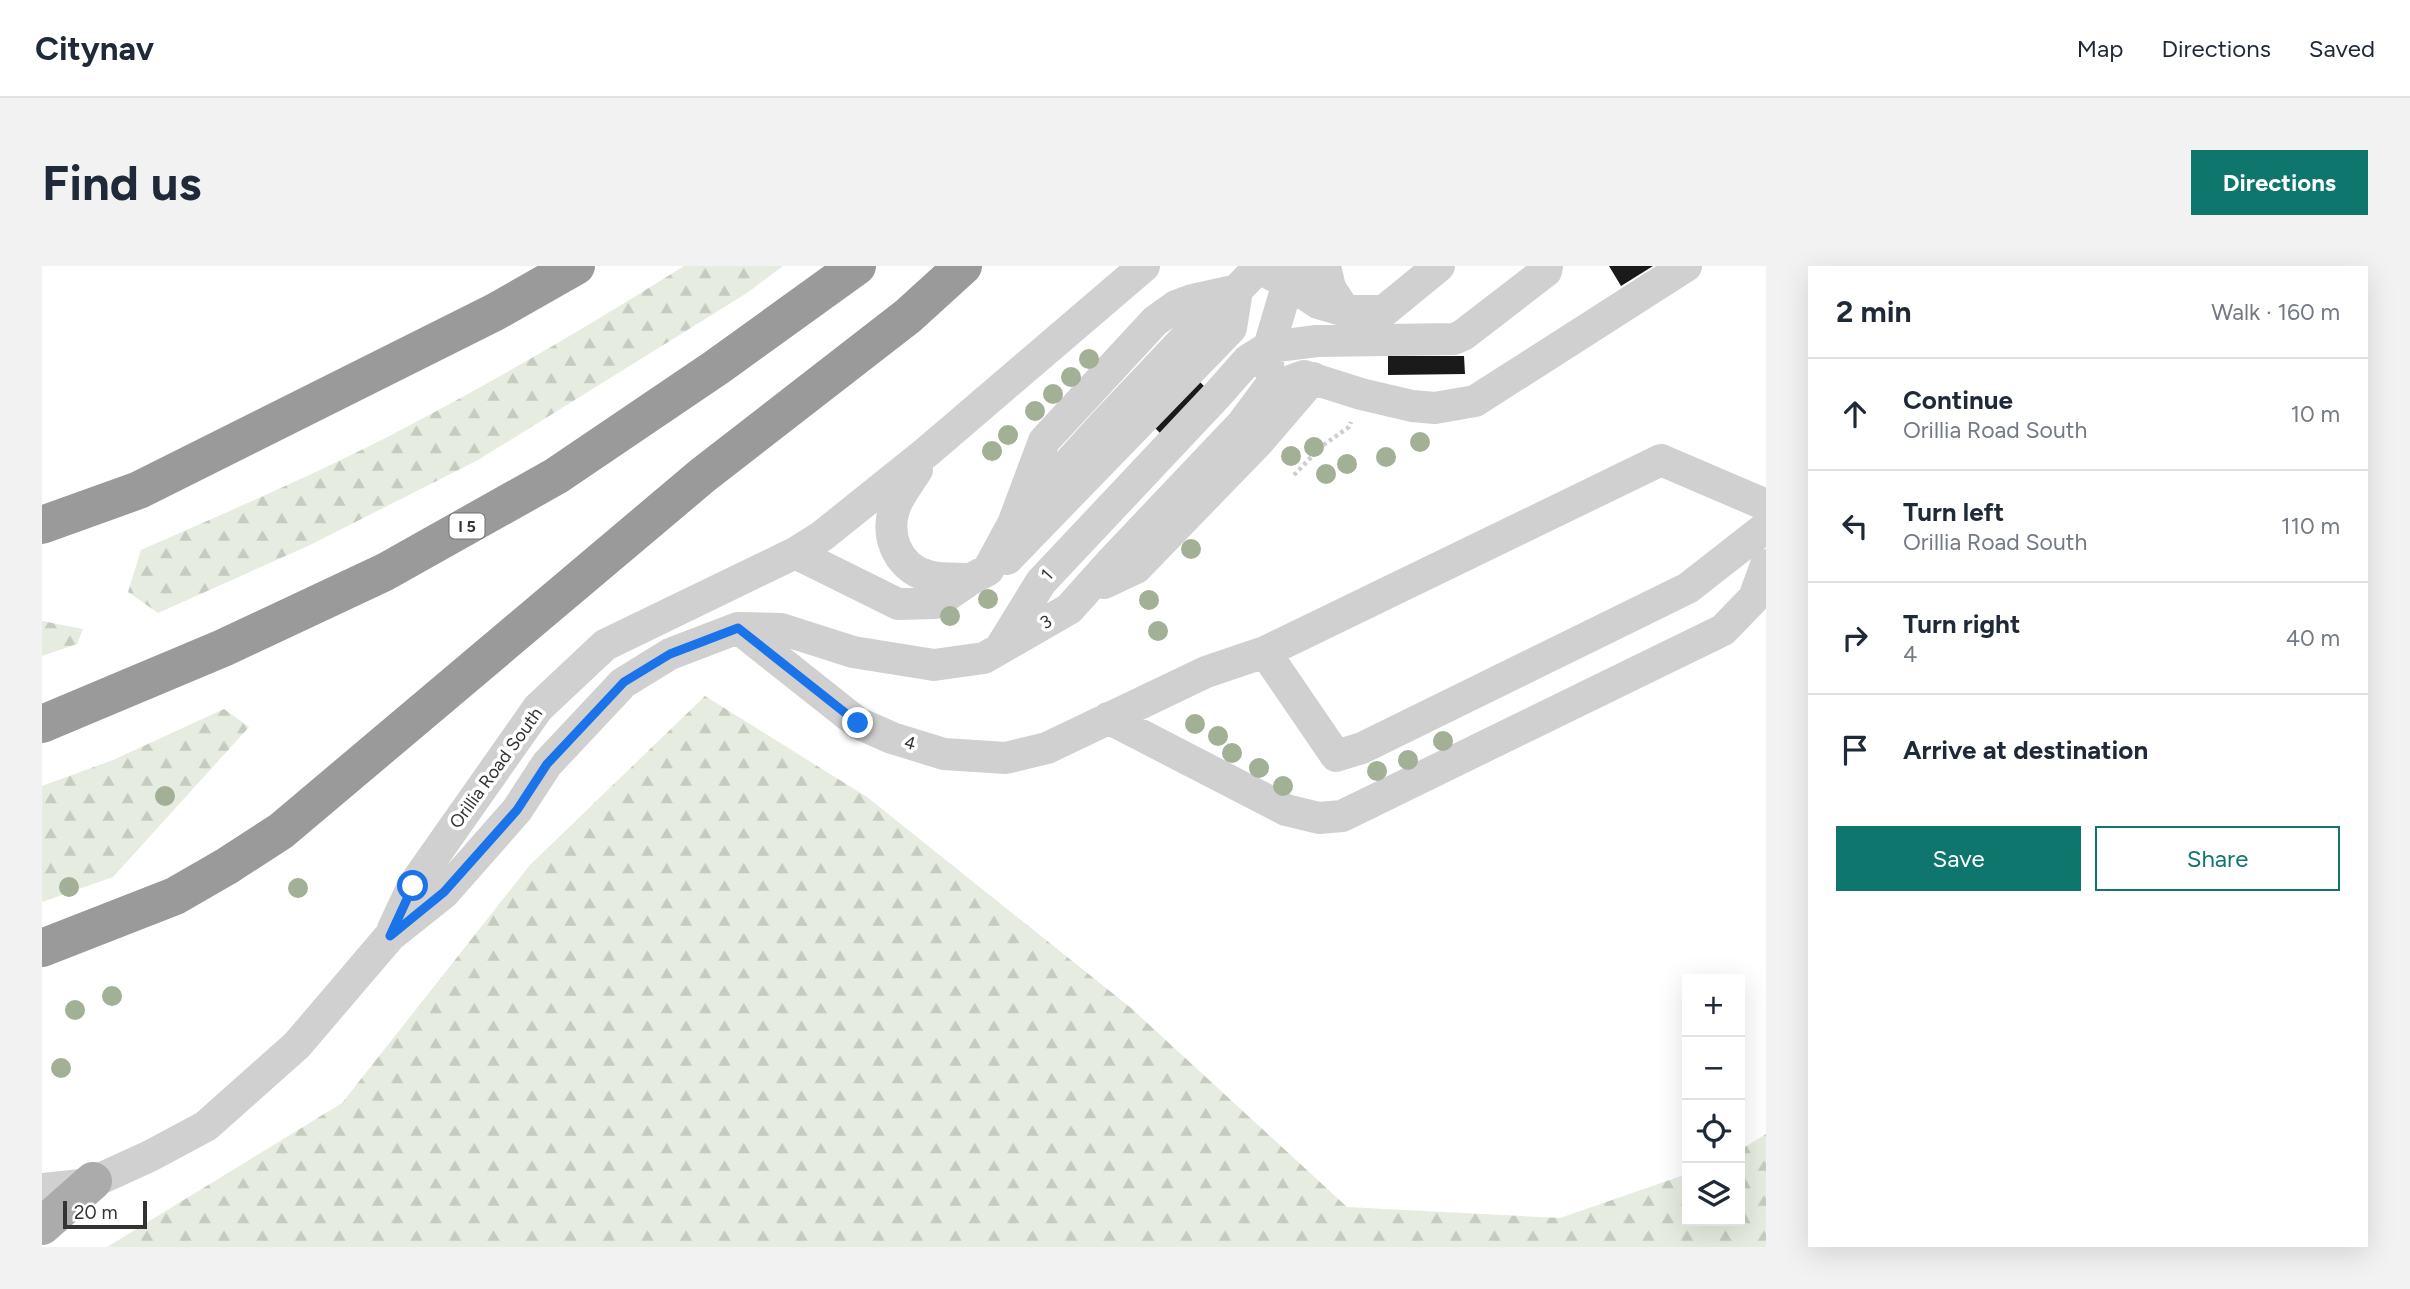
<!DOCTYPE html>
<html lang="en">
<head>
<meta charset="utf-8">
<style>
	body { margin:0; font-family:Figtree,sans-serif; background:#f2f2f3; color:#1f2937 }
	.controls { position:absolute; right:21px; bottom:21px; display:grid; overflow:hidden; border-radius:0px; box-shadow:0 7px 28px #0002 }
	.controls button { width:63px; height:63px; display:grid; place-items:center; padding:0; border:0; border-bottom:2px solid #e0e1e3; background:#fff; color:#1f2937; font:35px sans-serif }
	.scale { position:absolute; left:21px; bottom:18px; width:84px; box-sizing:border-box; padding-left:7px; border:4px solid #333; border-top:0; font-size:19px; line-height:24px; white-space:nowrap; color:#333; -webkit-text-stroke:5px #fff; paint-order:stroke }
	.stop { position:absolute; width:21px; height:21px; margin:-16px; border:5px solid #1a73e8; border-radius:50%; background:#fff }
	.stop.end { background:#1a73e8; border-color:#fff; box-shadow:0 2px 7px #0008 }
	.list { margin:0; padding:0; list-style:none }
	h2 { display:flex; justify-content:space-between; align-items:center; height:91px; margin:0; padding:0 28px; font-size:30px }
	h2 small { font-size:23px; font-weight:400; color:#747a83 }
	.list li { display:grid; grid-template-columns:46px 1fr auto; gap:21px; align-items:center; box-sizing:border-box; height:112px; padding:0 28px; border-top:2px solid #e0e1e3 }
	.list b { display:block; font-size:26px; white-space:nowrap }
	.list p { margin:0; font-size:23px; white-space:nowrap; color:#747a83 }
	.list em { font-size:23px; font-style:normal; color:#747a83 }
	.actions { display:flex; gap:14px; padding:21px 28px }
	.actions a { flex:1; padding:16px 0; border:2px solid #0f766e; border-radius:0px; text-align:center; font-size:24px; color:#0f766e }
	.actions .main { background:#0f766e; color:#fff }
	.icon { flex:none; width:38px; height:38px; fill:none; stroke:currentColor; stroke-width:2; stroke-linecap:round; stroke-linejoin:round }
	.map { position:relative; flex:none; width:1724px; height:981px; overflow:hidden; border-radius:0px }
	header { display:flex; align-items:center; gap:42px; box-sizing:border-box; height:98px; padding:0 35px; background:#fff; border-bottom:2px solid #e0e1e3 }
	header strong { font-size:33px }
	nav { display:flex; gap:38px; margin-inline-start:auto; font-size:24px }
	.intro { display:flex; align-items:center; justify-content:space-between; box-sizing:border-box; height:168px; padding:0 42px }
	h1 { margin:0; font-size:49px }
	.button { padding:18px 32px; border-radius:0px; background:#0f766e; color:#fff; font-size:24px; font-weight:700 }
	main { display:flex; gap:42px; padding:0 42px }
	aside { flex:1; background:#fff; border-radius:0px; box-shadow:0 7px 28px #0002 }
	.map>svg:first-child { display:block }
	.forest { fill:url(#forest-firs) }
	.building { fill:#1a1a1a }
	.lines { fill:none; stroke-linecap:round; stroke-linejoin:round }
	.path { stroke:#cdcdcd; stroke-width:4.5; stroke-dasharray:3.5 3.5; stroke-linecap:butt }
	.minor { stroke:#d0d0d0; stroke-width:32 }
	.major { stroke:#ababab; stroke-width:38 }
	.highway { stroke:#9a9a9a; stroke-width:38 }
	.tree { fill:#a2b095 }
	.route { stroke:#1a73e8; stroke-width:9 }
	.labels { text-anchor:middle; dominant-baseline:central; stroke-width:7; stroke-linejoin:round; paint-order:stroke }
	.shield { fill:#fff; stroke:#707070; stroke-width:2 }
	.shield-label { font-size:16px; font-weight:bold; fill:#333 }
	.street-label { font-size:18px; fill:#333; stroke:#fff }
</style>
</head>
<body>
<header>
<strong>Citynav</strong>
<nav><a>Map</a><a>Directions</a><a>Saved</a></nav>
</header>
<div class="intro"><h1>Find us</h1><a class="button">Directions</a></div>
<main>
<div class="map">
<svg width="1724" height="981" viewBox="0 0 1724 981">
	<defs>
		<pattern id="forest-firs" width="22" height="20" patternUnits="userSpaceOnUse" patternTransform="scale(1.75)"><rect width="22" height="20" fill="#e6ecdf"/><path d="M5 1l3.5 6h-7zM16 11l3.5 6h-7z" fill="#c6cbc0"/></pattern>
	</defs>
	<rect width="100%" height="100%" fill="#fff"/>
	<path class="forest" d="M 642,0 L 741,0 L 705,27 L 436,194 L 268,279 L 116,347 L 86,326 L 99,284 C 197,241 295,199 389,148 C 475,102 560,52 642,0 Z
		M 0,355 L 41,363 L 35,378 L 0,390 Z
		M 663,430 L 825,531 L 1089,742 L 1305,941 L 1518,952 L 1645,908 L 1645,955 L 1698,955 L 1698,884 L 1724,868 L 1724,981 L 65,981 L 300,837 L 488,599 Z
		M 182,443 L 207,461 L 71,611 L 0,636 L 0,520 L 71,494 Z"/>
	<path class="building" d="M 1567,0 L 1611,0 L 1579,20 Z
		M 1346,90 L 1422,90 L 1423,108 L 1346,109 Z
		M 1154,112 L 1166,124 L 1124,173 L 1108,157 Z"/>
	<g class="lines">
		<path class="path" d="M 1252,209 L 1280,180 L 1307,161 L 1309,156"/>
		<path class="minor" d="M 1283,0 L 1288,22 L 1303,45
			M 1217,2 L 1246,17 L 1276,37 L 1303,45 L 1342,45 L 1397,0
			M 1226,101 L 1227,81 L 1246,17 L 1258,2
			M 875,204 C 868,215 860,225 855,236 C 841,266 854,301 886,310 C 899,314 916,312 929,313
			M 994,233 L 1064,156 L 1187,26
			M 753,287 L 856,338 L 894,337 L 929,313 L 946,304 L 971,258 L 1002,175 L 1113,55 L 1134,40 L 1150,34 L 1195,24 L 1218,0
			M 965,293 L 1189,62 L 1195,24
			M 1062,317 L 1094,302 L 1217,175 L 1271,112
			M 696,362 L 816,457 L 850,472 L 902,488 L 964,492 L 1005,482 L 1164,406 L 1223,386 L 1619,194 L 1724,239
			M 959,381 L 999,316 L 1176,128 L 1206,94 L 1227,81 L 1275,75 L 1412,73 L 1421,69 L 1504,5 L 1505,0
			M 1223,386 L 1294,490 L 1320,482 L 1646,322 L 1724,261
			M 1066,452 L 1244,544 L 1277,552 L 1300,550 L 1681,364 L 1712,332 L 1724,299
			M 351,663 L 371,620 L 496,442 L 563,379 L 753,287 L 780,270 L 886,185 L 1102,0
			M 0,923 L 39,919 L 62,911 L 108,890 L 164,860 L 255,779 L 348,670 L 402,627 L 475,544 L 505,498 L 581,417 L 628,388 L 696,362 L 739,363 L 811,386 L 892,399 L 942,392 L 1027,343 L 1071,294 L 1200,158 L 1226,123 L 1262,110 L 1319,128 L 1370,140 L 1393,142 L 1433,135 L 1644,0"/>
		<path class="major" d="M 0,960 L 51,915"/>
		<path class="highway" d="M 0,259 L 97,224 L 453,46 L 534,0
			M 0,458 L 181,382 L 343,306 L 514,210 L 675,101 L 815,0
			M 0,682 L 133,630 L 185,600 L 239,565 L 661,209 L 866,50 L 921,0"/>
	</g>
	<g class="tree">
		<circle cx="1047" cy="93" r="10"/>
		<circle cx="1029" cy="111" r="10"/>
		<circle cx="1011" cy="128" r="10"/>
		<circle cx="993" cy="145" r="10"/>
		<circle cx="966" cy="169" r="10"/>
		<circle cx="1378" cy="176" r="10"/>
		<circle cx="1272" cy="181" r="10"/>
		<circle cx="950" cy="185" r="10"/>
		<circle cx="1249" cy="190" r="10"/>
		<circle cx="1344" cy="191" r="10"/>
		<circle cx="1305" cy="198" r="10"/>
		<circle cx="1284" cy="208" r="10"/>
		<circle cx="1149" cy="283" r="10"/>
		<circle cx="946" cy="333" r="10"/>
		<circle cx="1107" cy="334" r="10"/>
		<circle cx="908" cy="350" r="10"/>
		<circle cx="1116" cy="365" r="10"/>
		<circle cx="1153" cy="458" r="10"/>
		<circle cx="1176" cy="470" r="10"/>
		<circle cx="1401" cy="475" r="10"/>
		<circle cx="1190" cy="487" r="10"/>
		<circle cx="1366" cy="494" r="10"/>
		<circle cx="1217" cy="502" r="10"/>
		<circle cx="1335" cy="505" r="10"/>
		<circle cx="1241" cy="520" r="10"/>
		<circle cx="123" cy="530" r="10"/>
		<circle cx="27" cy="621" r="10"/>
		<circle cx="256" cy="622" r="10"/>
		<circle cx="70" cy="730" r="10"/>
		<circle cx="33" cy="744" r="10"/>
		<circle cx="19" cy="802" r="10"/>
	</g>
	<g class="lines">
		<path class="route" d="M 371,620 L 348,670 L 402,626 L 475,544 L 505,498 L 582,416 L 628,388 L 696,362 L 816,457"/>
	</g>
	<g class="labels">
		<rect class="shield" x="407.5" y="247.5" width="35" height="25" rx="5"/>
		<g class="shield-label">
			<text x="425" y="260">I 5</text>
		</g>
		<g class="street-label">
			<text transform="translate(1005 309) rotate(-48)">1</text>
			<text transform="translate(1004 356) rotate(-30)">3</text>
			<text transform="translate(868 477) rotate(16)">4</text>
			<text transform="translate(454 502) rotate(-54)">Orillia Road South</text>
		</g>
	</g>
</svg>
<div class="controls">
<button>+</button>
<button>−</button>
<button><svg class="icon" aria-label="locate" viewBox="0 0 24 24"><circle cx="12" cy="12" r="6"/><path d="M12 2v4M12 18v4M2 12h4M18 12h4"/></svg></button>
<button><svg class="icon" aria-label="layers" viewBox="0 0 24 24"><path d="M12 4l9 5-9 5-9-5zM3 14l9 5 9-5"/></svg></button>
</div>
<div class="scale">20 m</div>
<div class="stop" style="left:371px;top:620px"></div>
<div class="stop end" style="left:816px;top:457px"></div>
</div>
<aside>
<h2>2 min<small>Walk · 160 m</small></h2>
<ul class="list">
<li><svg class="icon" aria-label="ahead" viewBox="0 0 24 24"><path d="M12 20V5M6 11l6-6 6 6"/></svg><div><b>Continue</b><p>Orillia Road South</p></div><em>10 m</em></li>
<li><svg class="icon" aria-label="left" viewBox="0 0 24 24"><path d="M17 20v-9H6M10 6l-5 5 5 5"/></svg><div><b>Turn left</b><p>Orillia Road South</p></div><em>110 m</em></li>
<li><svg class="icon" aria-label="right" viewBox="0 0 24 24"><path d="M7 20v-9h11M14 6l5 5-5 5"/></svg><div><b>Turn right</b><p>4</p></div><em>40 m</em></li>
<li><svg class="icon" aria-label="arrive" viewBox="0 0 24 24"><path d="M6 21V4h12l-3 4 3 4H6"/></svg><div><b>Arrive at destination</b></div></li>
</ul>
<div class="actions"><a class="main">Save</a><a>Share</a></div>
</aside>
</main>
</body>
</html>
